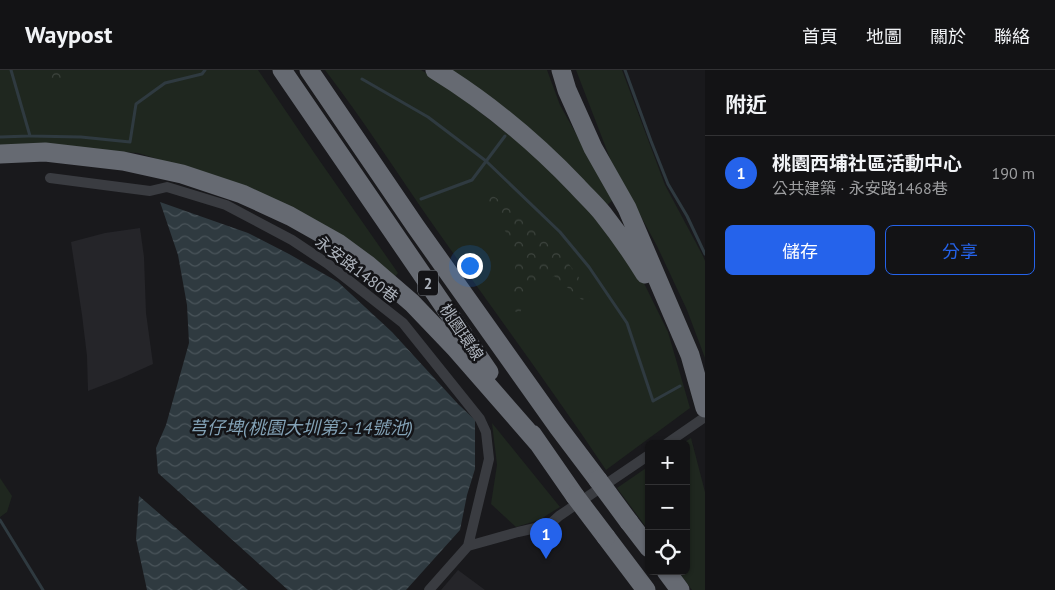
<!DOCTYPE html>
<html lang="zh-TW">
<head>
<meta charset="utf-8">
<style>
	body { margin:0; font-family:"PT Sans","Noto Sans TC",sans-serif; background:#1c1c1e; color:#f1f3f6 }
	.controls { position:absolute; right:15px; bottom:15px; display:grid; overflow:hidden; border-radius:8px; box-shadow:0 1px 4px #0004 }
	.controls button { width:45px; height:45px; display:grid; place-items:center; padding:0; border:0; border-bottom:1px solid #323234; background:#131315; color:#f1f3f6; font:25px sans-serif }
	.you { position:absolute; left:469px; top:195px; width:18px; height:18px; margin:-12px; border:4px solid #fff; border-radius:50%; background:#1a73e8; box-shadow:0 0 0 8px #1a73e833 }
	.badge { display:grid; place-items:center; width:32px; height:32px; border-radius:50%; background:#2563eb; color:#fff; font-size:16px; font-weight:700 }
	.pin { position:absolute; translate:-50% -41px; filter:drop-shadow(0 1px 2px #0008) }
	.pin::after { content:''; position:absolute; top:26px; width:18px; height:15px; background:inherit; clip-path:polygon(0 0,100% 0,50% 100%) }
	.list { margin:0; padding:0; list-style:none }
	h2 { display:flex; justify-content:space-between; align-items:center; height:65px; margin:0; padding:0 20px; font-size:21px }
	h2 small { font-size:16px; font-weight:400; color:#9d9ea0 }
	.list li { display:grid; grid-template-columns:32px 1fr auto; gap:15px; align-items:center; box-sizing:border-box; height:75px; padding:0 20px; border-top:1px solid #323234 }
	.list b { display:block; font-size:19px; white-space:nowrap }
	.list p { margin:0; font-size:16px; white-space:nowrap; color:#9d9ea0 }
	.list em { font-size:16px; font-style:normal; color:#9d9ea0 }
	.actions { display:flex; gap:10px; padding:15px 20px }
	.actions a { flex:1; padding:11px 0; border:1px solid #2563eb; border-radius:8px; text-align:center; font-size:18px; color:#2563eb }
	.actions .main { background:#2563eb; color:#fff }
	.icon { flex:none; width:28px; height:28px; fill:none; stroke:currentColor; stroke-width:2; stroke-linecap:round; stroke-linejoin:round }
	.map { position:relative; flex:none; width:705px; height:520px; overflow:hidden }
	header { display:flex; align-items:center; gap:30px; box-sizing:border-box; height:70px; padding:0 25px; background:#131315; border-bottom:1px solid #323234 }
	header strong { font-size:24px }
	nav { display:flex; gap:28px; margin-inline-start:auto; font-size:18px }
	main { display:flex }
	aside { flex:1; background:#131315 }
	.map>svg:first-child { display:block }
	.built { fill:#252529 }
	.grass { fill:#1f271f }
	.forest { fill:url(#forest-crowns) }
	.water { fill:url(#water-waves) }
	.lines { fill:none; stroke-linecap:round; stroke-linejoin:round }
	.stream { stroke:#2f3a40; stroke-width:3 }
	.minor { stroke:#3a3c41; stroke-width:10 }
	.motorway { stroke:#666a72; stroke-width:19 }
	.motorway-bridge { stroke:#666a72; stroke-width:19 }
	.labels { text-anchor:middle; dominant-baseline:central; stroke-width:5; stroke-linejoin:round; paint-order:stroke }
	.shield { fill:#141417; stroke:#7e838a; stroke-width:1 }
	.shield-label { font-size:15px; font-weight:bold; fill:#acb2bb }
	.street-label { font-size:16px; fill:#acb2bb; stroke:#141417 }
	.water-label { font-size:18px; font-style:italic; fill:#83a2b6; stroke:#141417 }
</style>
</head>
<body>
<header>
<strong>Waypost</strong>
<nav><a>首頁</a><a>地圖</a><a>關於</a><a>聯絡</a></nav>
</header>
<main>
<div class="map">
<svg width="705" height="520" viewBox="0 0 705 520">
	<defs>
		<pattern id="forest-crowns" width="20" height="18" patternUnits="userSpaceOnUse" patternTransform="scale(1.25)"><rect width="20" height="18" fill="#1f271f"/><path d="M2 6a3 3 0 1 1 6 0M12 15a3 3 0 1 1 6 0" fill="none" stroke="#3d443e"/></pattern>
		<pattern id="water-waves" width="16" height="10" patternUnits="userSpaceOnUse" patternTransform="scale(1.25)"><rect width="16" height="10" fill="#2f3a40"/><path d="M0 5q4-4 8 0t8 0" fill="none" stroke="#4a545a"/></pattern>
	</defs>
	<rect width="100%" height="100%" fill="#19191c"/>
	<path class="built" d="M 140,158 L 144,187 L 146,243 L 153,294 L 122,308 L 88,321 L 87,286 L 82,245 L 71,172 L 105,163 Z
		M 458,500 L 485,520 L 441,520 Z"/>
	<path class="grass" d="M 0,0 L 258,0 L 315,84 L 398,203 L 395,207 L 235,113 L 138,83 L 29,77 L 0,78 Z
		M 325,0 L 421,0 L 440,11 L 531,82 L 587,135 L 640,205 L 668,262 L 690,338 L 606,400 C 549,315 488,233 429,149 C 395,100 362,48 325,0 Z
		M 451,0 L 547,0 L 560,35 L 613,130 L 606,136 Z
		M 576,0 L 622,0 L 665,115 L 703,186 L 705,191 L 705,288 L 687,240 L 657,176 L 611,91 Z
		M 492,353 L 560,437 L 539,450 L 516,457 L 491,434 L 497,395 Z
		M 691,368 L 705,422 L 705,520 L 692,520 L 678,501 L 686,501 L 686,374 L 682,374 Z
		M 649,396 L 649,461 L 617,418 Z
		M 0,408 L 12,426 L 7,442 L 0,447 Z"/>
	<path class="forest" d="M 40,0 L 77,0 L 69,9 L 50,13 L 40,3 Z
		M 481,119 L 510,136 L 566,190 L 592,225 L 582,230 L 554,206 L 529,222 L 519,245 L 511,237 L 517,181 L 498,149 L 477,127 Z"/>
	<path class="water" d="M 160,132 L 248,163 L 289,184 L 338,212 L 392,262 L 458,334 L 475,350 L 475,399 L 467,425 L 460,460 L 406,520 L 288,520 L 158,403 L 156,378 L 166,355 L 189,273 L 187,235 L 178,185 Z
		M 139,426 L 248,520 L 147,520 L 136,469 Z"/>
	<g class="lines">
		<path class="stream" d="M 11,0 L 30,66 L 81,67 L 130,72 L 136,34 L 165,13 L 202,4 L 205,0
			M 625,0 L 651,71 L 668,114 L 687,146 L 705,184
			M 362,9 L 428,47 L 486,91 L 560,162 L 589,197 L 627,253 L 653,331 L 680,316
			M 0,67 L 29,66
			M 421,129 L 472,110 L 505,66
			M 0,450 L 43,520"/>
		<path class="minor" d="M 50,108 L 150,121 L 167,117 L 226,135 L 292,170 L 328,194 L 403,253 L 480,349 L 486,362 L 489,389 L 468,476
			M 666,374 L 705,347
			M 429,520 L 468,476 L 518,462 L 549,455 L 559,446 L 649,385"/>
		<path class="motorway" d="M 282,0 L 489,302
			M 309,0 L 416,157 L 558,357 L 598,410
			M 435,0 C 487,32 535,72 577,116 C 585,125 595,134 603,144 C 618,163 632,183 645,204
			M 561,0 L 567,20 L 593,78 L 627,138 L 690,285 L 705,338
			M 0,84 L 45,82 L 123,91 L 182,104 L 242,124 L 290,146 L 338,173 L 368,195 L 412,233 L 456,279 L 538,373
			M 532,364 L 575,426
			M 629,452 L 649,478
			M 606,467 L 646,520
			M 666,501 L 680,520"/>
		<path class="motorway-bridge" d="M 598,410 L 629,452
			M 575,426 L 606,467"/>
	</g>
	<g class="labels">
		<rect class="shield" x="418" y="200.5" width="20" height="25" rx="4"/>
		<g class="shield-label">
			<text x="428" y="213">2</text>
		</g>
		<g class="street-label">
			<text transform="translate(357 199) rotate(37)">永安路1480巷</text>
			<text transform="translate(462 262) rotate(56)">桃園環線</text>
		</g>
		<g class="water-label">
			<text x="301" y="357">芎仔埤(桃園大圳第2-14號池)</text>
		</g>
	</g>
</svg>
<div class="controls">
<button>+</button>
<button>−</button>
<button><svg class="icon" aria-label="locate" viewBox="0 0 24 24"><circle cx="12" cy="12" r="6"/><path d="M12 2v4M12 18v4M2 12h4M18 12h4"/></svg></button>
</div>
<div class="you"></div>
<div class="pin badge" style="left:546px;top:489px">1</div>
</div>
<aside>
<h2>附近<small></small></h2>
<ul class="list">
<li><span class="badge">1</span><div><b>桃園西埔社區活動中心</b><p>公共建築 · 永安路1468巷</p></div><em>190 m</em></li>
</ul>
<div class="actions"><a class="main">儲存</a><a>分享</a></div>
</aside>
</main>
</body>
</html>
